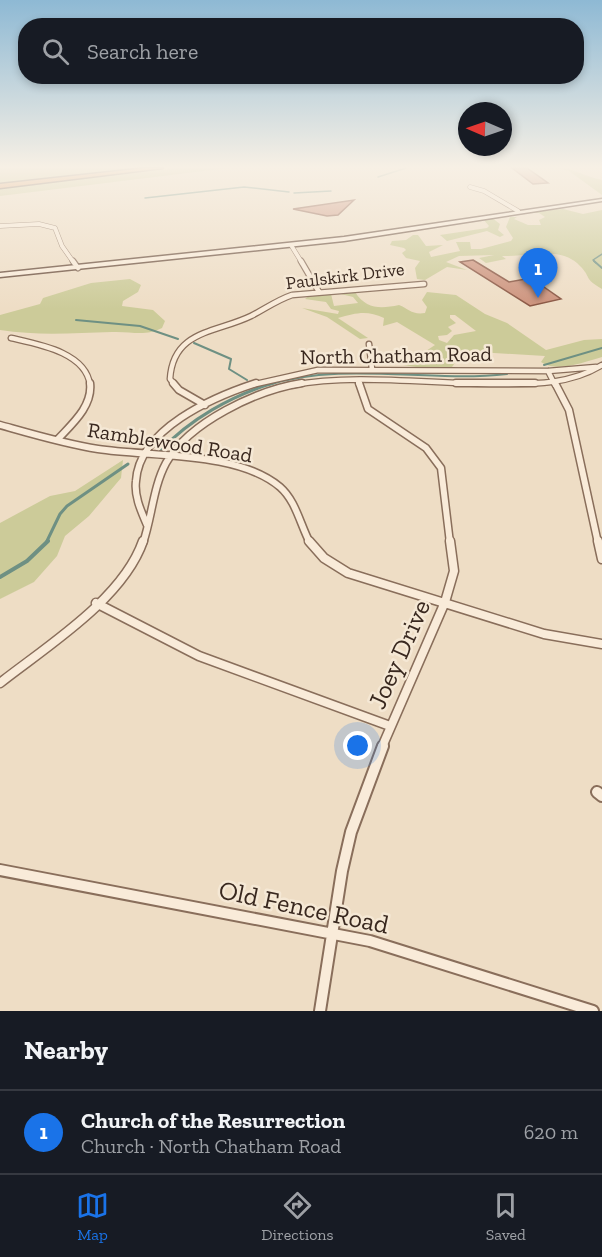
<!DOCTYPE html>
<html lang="en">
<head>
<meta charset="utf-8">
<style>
	body { margin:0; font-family:"Zilla Slab",serif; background:#242831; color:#f1f3f6 }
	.compass { position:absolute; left:458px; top:102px; width:54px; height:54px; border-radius:50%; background:#171b24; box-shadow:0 3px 9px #0003; rotate:272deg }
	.you { position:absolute; left:358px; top:746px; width:21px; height:21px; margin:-15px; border:4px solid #fff; border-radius:50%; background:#1a73e8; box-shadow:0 0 0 9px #1a73e833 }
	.badge { display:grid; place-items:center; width:39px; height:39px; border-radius:50%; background:#1a73e8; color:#fff; font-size:20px; font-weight:700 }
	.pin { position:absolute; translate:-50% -50px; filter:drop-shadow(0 2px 3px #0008) }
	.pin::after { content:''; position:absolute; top:32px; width:21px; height:18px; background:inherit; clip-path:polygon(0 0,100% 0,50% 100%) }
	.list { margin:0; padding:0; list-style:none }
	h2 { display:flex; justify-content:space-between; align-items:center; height:78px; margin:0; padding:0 24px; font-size:26px }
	h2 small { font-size:20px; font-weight:400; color:#9ea1a6 }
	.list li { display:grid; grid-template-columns:39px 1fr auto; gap:18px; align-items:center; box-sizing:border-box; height:84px; padding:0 24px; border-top:2px solid #363941 }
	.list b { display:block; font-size:22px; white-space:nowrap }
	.list p { margin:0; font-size:20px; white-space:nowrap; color:#9ea1a6 }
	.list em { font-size:20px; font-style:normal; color:#9ea1a6 }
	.icon { flex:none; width:33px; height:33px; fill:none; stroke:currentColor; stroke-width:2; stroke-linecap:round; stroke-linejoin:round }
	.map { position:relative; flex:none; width:602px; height:1011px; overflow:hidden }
	.search { position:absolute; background:#171b24; box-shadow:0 3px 9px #0003; left:18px; right:18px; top:18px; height:66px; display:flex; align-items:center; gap:15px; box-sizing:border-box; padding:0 21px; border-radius:24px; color:#9ea1a6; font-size:22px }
	.sheet { height:162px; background:#171b24 }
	nav { display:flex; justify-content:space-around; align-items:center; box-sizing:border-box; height:84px; border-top:2px solid #363941; background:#171b24; font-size:16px; color:#9ea1a6 }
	nav a { display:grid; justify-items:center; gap:3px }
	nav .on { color:#1a73e8 }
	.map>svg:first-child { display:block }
	.green { fill:#cccb99; fill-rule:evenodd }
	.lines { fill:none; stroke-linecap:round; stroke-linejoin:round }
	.stream-far3 { stroke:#6e9083; stroke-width:1.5 }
	.stream-far2 { stroke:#6e9083; stroke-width:2 }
	.stream-far1 { stroke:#6e9083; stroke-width:3 }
	.stream { stroke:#6e9083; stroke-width:4 }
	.building { fill:#cc927c; stroke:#885441; stroke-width:1.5 }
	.street-far4-casing { stroke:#896e5b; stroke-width:5 }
	.street-far3-casing { stroke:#896e5b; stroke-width:7 }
	.street-far2-casing { stroke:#896e5b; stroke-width:9 }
	.street-far1-casing { stroke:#896e5b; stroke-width:11 }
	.street-casing { stroke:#896e5b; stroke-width:14 }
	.secondary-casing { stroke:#6b4f3e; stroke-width:3 }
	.highway-casing { stroke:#573d2f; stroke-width:3 }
	.street-far4 { stroke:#f9ebd9; stroke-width:4 }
	.street-far3 { stroke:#f9ebd9; stroke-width:4.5 }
	.street-far2 { stroke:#f9ebd9; stroke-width:6 }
	.street-far1 { stroke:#f9ebd9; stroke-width:8 }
	.street { stroke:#f9ebd9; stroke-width:10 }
	.secondary { fill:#f9ebd9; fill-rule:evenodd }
	.highway { fill:#dc9058; fill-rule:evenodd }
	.labels { text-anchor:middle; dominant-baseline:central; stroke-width:5; stroke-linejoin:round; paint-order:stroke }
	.far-street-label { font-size:18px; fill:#39281f; stroke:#f5e8d5 }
	.street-label { font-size:21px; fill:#39281f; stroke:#f5e8d5 }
	.near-street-label { font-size:26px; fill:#39281f; stroke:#f5e8d5 }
</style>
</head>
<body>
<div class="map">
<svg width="602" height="1011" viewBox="0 0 602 1011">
	<rect width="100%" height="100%" fill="#eeddc5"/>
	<path class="green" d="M 0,168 L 139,168 L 0,184 Z
		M 179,168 L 228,168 L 0,196 L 0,187 Z
		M 558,168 C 575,168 585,177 602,180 L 602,195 L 569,171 Z
		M 563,209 L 583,214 L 602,210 L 602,289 C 583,278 592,278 580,266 C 561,245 526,257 502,256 L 506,259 L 486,263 L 479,258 L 494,255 L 459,256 L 446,262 L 467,270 L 447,267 L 425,280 L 417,279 L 415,268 L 420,261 L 406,258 L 402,253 L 406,250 L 404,248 L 390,245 L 392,241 L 406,240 L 413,235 L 418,235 L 426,246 L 443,245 L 429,252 L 431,257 L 460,251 L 456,242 L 470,242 L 471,249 L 481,249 L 511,241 L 513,238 L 506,227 L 510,217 L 517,217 L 514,219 L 528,225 L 541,225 L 539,220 L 545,217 L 539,213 L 522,213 Z
		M 491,217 L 500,224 L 498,230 L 504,235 L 500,237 L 487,231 L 447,241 L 440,235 L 487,228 L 489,226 L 483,219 Z
		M 130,279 L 141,285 L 138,292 L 123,301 L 122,306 L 153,310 L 165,321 L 162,328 C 145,337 131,331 112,332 C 74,333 38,336 0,330 L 0,315 L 40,304 L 43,298 L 91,283 Z
		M 345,292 L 355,292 C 366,309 380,309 399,305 C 409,309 412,315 425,313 L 427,307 L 422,300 L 427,292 L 456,295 L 485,314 L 507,323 L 546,350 L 584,340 L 602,339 L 602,357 C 584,362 557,373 541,362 L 545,356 L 462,351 L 457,354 L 457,360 L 452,367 L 423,368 L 397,364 L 411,359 L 409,352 L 423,353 L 435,345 L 397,322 L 383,326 L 384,318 C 367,310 356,313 338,318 L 368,338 L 360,339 L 327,317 L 302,308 L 338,314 L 339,311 L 331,309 L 326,302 L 305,299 L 310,295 L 331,294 L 334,306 L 358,303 L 353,297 L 341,294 ZM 450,315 L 455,315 L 476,331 L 454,335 L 447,343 L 439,340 L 438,336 L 447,335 L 452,331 L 448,327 L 456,323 L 450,318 Z
		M 123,460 L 121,478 L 89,516 L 65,536 L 57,556 L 34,582 L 0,599 L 0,523 L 50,496 L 75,491 Z"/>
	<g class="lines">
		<path class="stream-far3" d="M 378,177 L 406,168
			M 294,193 L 331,191
			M 145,198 L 244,187 L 289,192
			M 596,263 L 593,260 L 602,254"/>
		<path class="stream-far2" d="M 594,261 L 602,268
			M 76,320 L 140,326 L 178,339
			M 194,343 L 231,359 L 229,369 L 247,380
			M 544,365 L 602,348
			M 268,385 C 344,361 429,383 507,374"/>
		<path class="stream-far1" d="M 160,451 C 190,419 231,396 273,383
			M 46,543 L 60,514 L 67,506 L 128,464"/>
		<path class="stream" d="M 0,577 L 27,561 L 48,541"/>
	</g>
	<path class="building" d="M 512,168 L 527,168 L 548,183 L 533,184 Z
		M 354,200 L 338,215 L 327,216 L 293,209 Z
		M 473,260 L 509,282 L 531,278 L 561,299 L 530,306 L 460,262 Z"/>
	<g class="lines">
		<defs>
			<path id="street-far4" d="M 470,187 L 484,191 L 518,211
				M 0,226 L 39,224 L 55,228 L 62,246 L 74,263
				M 291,245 L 302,263"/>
			<path id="street-far3" d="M 73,261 L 78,268
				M 301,261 L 319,292
				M 11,338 C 37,344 86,352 90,385
				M 369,344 L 372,369
				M 548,371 L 555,385
				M 358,381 L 359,385
				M 175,385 L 170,379 C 173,330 216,333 251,316 C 265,309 277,300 292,295 L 424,284
				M 251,385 L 318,370 L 548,371 L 596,367
				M 293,385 C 352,373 433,384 495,384 C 532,384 570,385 602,365"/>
			<path id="street-far2" d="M 173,383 L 179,390 L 205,405
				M 359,383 L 368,409 L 426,448 L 441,468 L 450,543
				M 456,383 L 535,383
				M 555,383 L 569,410 L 598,543
				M 0,425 C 32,434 65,444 98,449 C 150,457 238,451 280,487 C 296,501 300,524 310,543
				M 58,439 C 72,424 93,406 90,383
				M 147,525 C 141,511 134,496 136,481 C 139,429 213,397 256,383
				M 143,543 C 152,517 153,487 166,463 C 189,422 257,390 302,383"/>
			<path id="street-far1" d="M 309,541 L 324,558 L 348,573 L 544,634 L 602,644
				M 598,541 L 602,559
				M 96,603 L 199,656 L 390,726
				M 0,683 C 47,646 123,599 143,541
				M 382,747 L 445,602 L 454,571 L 450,541"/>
			<path id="street" d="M 597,792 L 602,796
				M 0,870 L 370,941 L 593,1011
				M 320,1011 L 342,871 L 351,832 L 383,746"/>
			<path id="secondary" d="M 602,199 L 602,201 L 344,241 L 0,277 L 0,273 L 344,237 Z"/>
			<path id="highway" d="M 146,168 L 163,168 L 0,188 L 0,184 Z"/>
		</defs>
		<use href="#street-far4" class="street-far4-casing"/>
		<use href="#street-far3" class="street-far3-casing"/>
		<use href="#street-far2" class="street-far2-casing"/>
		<use href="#street-far1" class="street-far1-casing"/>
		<use href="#street" class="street-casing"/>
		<use href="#secondary" class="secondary-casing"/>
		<use href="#highway" class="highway-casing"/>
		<use href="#street-far4" class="street-far4"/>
		<use href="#street-far3" class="street-far3"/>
		<use href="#street-far2" class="street-far2"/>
		<use href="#street-far1" class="street-far1"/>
		<use href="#street" class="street"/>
		<use href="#secondary" class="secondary"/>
		<use href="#highway" class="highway"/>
	</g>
	<linearGradient id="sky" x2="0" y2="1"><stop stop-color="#8eb9d4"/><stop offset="0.54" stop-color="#f7f0e5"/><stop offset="1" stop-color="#f7f0e5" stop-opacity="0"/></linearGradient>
	<rect width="602" height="309" fill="url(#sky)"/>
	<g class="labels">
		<g class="far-street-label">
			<text transform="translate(345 276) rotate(-7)">Paulskirk Drive</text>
		</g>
		<g class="street-label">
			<text transform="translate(396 355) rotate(-1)">North Chatham Road</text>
			<text transform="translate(170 442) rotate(9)">Ramblewood Road</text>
		</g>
		<g class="near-street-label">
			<text transform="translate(399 654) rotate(-66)">Joey Drive</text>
			<text transform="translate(304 907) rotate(12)">Old Fence Road</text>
		</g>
	</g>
</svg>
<svg class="compass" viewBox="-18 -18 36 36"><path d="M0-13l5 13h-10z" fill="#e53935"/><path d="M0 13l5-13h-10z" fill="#9ea1a6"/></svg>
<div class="you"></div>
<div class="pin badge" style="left:538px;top:298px">1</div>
<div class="search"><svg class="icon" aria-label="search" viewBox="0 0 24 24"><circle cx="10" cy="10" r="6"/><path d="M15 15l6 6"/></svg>Search here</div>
</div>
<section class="sheet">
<h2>Nearby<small></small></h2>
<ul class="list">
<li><span class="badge">1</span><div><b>Church of the Resurrection</b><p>Church · North Chatham Road</p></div><em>620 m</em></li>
</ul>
</section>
<nav>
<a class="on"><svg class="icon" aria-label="map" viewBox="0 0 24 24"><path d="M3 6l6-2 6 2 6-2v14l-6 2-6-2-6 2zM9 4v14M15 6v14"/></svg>Map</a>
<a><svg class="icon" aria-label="directions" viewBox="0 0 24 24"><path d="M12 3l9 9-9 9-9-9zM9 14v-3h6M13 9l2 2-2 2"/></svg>Directions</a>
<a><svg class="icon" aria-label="saved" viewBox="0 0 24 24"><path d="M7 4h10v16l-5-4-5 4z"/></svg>Saved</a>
</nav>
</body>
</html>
